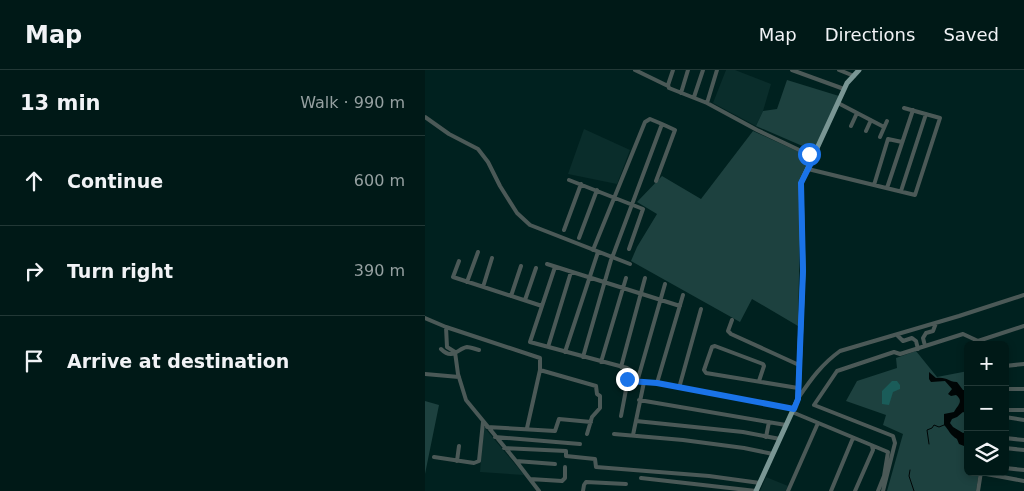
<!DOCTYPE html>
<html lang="en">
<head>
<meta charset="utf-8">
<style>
	body { margin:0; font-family:"DejaVu Sans",sans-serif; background:#0e2624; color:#f1f3f6 }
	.controls { position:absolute; right:15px; bottom:15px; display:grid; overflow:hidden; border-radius:8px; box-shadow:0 2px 8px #0003 }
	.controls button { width:45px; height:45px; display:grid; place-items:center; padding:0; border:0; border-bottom:1px solid #223836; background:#001917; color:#f1f3f6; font:25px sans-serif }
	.stop { position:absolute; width:15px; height:15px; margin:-11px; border:4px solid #1a73e8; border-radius:50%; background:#fff }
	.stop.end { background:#1a73e8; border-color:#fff; box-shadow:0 1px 5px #0008 }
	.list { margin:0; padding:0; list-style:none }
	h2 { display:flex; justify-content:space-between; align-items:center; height:65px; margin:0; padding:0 20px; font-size:21px }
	h2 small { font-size:16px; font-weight:400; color:#95a0a1 }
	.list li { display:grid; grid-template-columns:32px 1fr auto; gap:15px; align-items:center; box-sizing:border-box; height:90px; padding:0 20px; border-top:1px solid #223836 }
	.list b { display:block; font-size:19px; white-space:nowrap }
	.list em { font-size:16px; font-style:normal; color:#95a0a1 }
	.icon { flex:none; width:28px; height:28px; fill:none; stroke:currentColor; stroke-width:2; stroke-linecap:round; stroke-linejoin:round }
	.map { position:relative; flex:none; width:599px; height:421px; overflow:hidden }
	header { display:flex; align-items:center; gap:30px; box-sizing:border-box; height:70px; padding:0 25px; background:#001917; border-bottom:1px solid #223836 }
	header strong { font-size:24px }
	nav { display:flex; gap:28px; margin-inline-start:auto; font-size:18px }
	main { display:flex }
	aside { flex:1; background:#001917 }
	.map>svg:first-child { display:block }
	.built { fill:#0a2d2b }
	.green { fill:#1d413f }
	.forest { fill:#1a5c59 }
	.water { fill:#000606 }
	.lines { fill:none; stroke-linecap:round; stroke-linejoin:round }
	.stream { stroke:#000606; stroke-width:1 }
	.minor { stroke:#4b5957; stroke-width:4 }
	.major { stroke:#799694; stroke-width:5 }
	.route { stroke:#1a73e8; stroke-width:6 }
</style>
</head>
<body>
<header>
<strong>Map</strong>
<nav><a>Map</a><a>Directions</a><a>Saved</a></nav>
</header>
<main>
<aside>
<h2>13 min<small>Walk · 990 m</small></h2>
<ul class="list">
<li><svg class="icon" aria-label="ahead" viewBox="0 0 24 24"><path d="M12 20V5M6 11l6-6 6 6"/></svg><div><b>Continue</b></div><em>600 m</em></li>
<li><svg class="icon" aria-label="right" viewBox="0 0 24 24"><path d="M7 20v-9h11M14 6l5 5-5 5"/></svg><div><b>Turn right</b></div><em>390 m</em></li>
<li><svg class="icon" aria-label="arrive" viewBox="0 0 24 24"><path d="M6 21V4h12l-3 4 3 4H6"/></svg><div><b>Arrive at destination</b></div></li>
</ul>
</aside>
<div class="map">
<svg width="599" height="421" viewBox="0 0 599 421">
	<rect width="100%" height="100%" fill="#00211f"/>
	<path class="built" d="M 301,0 L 310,0 L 346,14 L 338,41 L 331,56 L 288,33 Z
		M 159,59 L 205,80 L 192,114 L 143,104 Z
		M 59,357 L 99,405 L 55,402 Z
		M 341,407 L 363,416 L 361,421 L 335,421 Z"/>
	<path class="green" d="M 362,10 L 414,26 L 389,81 L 331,56 L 338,41 L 352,39 Z
		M 328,61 L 385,87 L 373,116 L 375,156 L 373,256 L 327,229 L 315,252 L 206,191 L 212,177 L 232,144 L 212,132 L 237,106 L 276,129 Z
		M 491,281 L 512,307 L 543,301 L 543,402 L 554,402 L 551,421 L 462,421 L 478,364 L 458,355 L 461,345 L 421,331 L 432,311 L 472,298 L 471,288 Z
		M 0,331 L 14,335 L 0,404 Z"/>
	<path class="forest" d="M 467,311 L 472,311 L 475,315 L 475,319 L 468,322 L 464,335 L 457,334 L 457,321 Z"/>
	<path class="water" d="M 504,302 L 511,308 C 524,307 522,312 532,312 L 538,320 L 543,320 L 543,344 L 538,342 L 532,347 L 527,349 L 525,353 L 528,357 L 538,363 L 541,362 L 543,357 L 543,385 L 540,385 L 539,376 L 534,374 L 532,369 C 525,365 524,360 519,355 L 519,344 L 529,342 C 533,335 539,331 531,325 L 526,326 L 523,324 L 527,319 L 520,311 L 506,312 L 504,309 Z"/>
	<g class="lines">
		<path class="stream" d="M 504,374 L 502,360 L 507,358 L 509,355 L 514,357 L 519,355
			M 485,400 L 484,406 L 489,421"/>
		<path class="minor" d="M 210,0 L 243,16
			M 248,0 L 243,15 L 244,18 L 282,33 L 332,60 L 389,87
			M 367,0 L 419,19
			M 414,0 L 429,6
			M 256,23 L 263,0
			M 269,27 L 278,0
			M 282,33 L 292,0
			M 413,33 L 459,57
			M 0,47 L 24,64 L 53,79 L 63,92 L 75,116 L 92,143 L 105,155 L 205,194
			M 426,56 L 432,43
			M 441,61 L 446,50
			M 455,67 L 462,51
			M 383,99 L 490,125 L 515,48 L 479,38
			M 144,110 L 218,139 L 204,179
			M 231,111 L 250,60 L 237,54
			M 449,115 L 463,69 L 477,72
			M 462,118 L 488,40
			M 476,121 L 501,44
			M 139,160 L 156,114
			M 154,168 L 172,120
			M 168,180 L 220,52 L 225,49 L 237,54 L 187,188
			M 34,191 L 28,207 L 117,236
			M 122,194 L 255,236
			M 130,197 L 105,272 L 202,298 L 204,299 L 203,309 L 205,311 L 232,313 L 369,339
			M 42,212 L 53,182
			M 58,217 L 67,188
			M 86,226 L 96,196
			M 100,230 L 111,198
			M 0,248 L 21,257 L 22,277 L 30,282 L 33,304 L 41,330 L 91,391 L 114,421
			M 307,250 L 303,261 L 306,264 L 374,295
			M 21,257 L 115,288 L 115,300 L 102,358
			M 472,265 L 478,271 L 487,268 L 491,271 L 493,279
			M 553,271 L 599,256
			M 500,276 L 498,268 L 501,263 L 508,261 L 511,253
			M 123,277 L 146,202
			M 16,279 C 28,291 33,278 42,277 C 45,277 50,279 54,280
			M 140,282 L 173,182
			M 158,287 L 186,190
			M 176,292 L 201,208
			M 580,296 L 599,294
			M 196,297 L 220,208
			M 115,300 L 171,316 L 172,324 L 175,326 L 175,338 L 167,347 L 162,364
			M 0,304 L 34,307
			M 334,311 L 339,296 L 338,294 L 290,276 L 287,277 L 279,300 L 281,303 L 373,318
			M 212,312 L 240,214
			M 232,313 L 258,225
			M 254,318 L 276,239
			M 580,319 L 599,319
			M 374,327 C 386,309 397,294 415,281 L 534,246 L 599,225
			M 214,330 L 361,355
			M 580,340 L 599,340
			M 367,342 L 463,382 L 459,406 L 453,421
			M 196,346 L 203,309
			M 580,347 L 599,350
			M 211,351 L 318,362 L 355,369
			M 62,357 L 130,361 L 134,349 L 166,352
			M 189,364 L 258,370 L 319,378 L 348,384
			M 208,365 L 219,312
			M 70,367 L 155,374
			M 341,367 L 344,352
			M 580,368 L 599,370
			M 79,378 L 141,381 L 141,386 L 170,389 L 171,397 L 284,406 L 335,413
			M 580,378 L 599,380
			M 9,387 L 49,393 L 54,391 L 58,352
			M 32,391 L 34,376
			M 91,391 L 130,394
			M 580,398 L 599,400
			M 556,403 L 599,411
			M 216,408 L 331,421
			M 105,409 L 137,411 L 140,408 L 140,397
			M 158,421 L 159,415 L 161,412 L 201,414
			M 363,421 L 393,353
			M 406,421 L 428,368
			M 430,421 L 448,380 L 447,376
			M 458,421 L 470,373 L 468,366 L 389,335 L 412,301 L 469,282 L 475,284 L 538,264 L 553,271 L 557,275
			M 553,421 L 556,402"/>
		<path class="major" d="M 331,421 L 373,329 L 378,201 L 376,113 L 422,13 L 434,0"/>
	</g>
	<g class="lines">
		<path class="route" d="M 202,309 L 205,311 L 232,313 L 369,339 L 373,329 L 378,201 L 376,113 L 389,87 L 384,84"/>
	</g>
</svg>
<div class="controls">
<button>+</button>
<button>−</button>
<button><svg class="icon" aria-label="layers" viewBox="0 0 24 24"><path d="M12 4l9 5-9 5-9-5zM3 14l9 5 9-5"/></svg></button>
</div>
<div class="stop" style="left:384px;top:84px"></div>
<div class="stop end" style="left:202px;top:309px"></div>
</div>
</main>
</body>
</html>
